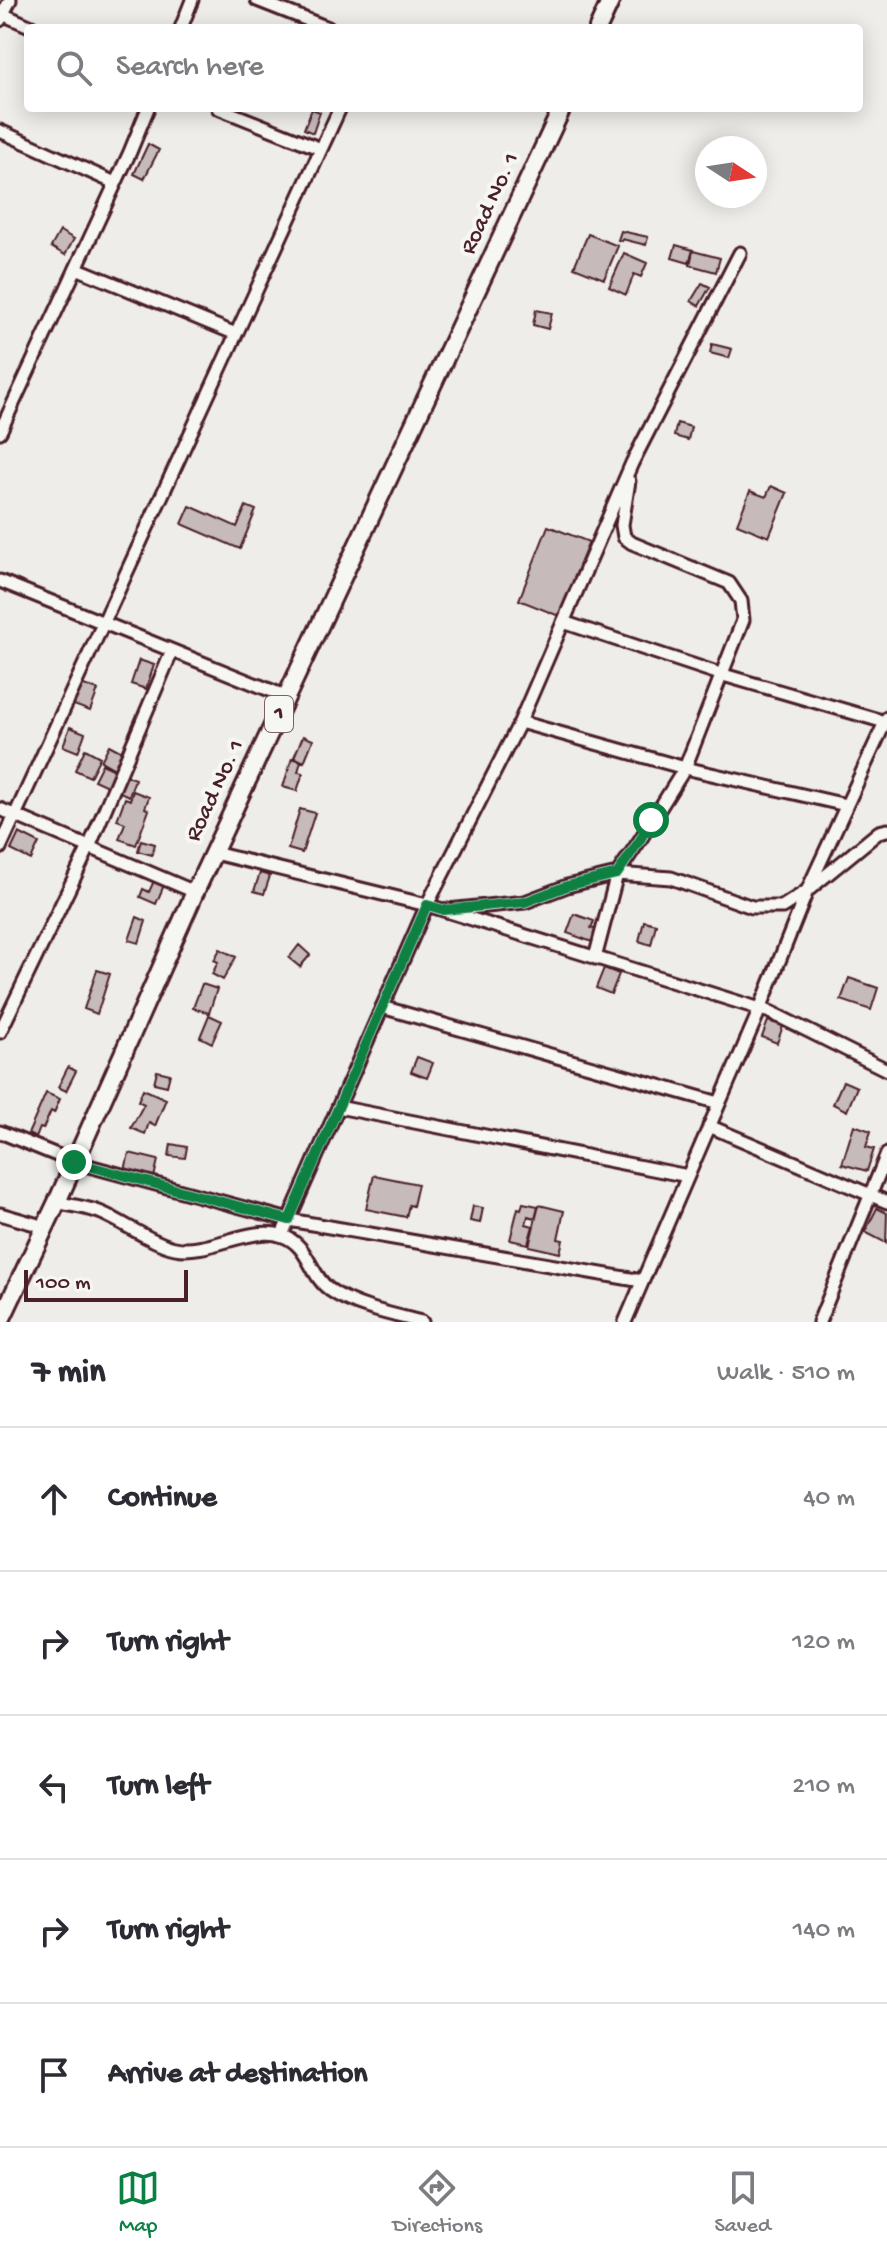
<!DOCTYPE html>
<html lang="en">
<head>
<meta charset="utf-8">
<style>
	body { margin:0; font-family:"Gochi Hand",sans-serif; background:#f2f2f3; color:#2b2b33 }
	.compass { position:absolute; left:695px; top:136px; width:72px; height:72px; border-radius:50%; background:#fff; box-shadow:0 4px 20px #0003; rotate:102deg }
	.scale { position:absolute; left:24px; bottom:20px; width:164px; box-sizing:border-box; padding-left:8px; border:4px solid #4a1f2b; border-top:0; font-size:22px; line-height:28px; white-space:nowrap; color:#4a1f2b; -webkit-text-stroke:6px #f6f6f2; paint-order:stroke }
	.stop { position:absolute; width:24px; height:24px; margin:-18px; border:6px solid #0b8043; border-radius:50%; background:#fff }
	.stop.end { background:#0b8043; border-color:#fff; box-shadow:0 2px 8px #0008 }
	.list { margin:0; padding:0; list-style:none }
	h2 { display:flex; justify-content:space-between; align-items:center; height:104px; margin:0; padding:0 32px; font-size:34px }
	h2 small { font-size:26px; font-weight:400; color:#7c7c81 }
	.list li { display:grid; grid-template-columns:52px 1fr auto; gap:24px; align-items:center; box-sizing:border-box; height:144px; padding:0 32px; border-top:2px solid #e1e1e2 }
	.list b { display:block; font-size:30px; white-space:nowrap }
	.list em { font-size:26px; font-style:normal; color:#7c7c81 }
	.icon { flex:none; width:44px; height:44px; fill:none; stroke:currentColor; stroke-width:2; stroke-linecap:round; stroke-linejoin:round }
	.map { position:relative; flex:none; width:887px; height:1322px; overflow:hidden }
	.search { position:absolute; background:#fff; box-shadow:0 4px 20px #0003; left:24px; right:24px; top:24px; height:88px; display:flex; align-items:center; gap:20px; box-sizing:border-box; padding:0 28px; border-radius:8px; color:#7c7c81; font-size:30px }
	.sheet { height:824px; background:#fff }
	nav { display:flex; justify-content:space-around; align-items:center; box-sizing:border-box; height:112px; border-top:2px solid #e1e1e2; background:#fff; font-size:22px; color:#7c7c81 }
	nav a { display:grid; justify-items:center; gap:4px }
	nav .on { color:#0b8043 }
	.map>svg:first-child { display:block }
	.building { fill:#c6babb; stroke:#4a1f2b; stroke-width:2 }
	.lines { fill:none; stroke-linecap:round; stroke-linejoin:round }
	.minor-casing { stroke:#4a1f2b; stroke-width:17 }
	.highway-casing { stroke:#4a1f2b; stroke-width:22 }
	.minor { stroke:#f6f6f2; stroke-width:11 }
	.highway { stroke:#f6f6f2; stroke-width:16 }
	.route { stroke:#0b8043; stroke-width:10 }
	.labels { text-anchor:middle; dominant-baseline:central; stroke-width:8; stroke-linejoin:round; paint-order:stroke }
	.shield { fill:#f6f6f2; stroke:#7e6067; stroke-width:2 }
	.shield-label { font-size:22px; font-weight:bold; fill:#4a1f2b }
	.street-label { font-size:24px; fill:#4a1f2b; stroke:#f6f6f2 }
</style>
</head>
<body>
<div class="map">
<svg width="887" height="1322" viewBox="0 0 887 1322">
	<rect width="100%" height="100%" fill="#efedea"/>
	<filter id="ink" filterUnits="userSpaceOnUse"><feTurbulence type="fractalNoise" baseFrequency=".0125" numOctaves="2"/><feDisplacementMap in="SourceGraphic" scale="16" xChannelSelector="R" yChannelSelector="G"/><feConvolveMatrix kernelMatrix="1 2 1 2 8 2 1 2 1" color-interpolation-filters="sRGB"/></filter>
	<g filter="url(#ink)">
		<path class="building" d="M 312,109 L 320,112 L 313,133 L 304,129 Z
			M 148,144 L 159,150 L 144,179 L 134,174 Z
			M 60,231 L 74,239 L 65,255 L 51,247 Z
			M 621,231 L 648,237 L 646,245 L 622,239 L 622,241 L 618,240 Z
			M 588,234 L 618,246 L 604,279 L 574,267 Z
			M 676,245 L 693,250 L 689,263 L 672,258 Z
			M 693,251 L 720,258 L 716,272 L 690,265 Z
			M 624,253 L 647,263 L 641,277 L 634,274 L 626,295 L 609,287 Z
			M 702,283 L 710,287 L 699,306 L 691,301 Z
			M 536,310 L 552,313 L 548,329 L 533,325 Z
			M 712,344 L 732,349 L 729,358 L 710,353 Z
			M 677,423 L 691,427 L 688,440 L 674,436 Z
			M 771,486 L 787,493 L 769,537 L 737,524 L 750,491 L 766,497 Z
			M 190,506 L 237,527 L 246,506 L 256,510 L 240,549 L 182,524 Z
			M 548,526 L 589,542 L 559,616 L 519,600 Z
			M 139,660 L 154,665 L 146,689 L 131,684 Z
			M 78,683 L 98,690 L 90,711 L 71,704 Z
			M 70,727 L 85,733 L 78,752 L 63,746 Z
			M 303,736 L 313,740 L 304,762 L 294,757 Z
			M 109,745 L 124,753 L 115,769 L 101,761 Z
			M 85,749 L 100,757 L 90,777 L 75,770 Z
			M 292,758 L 301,761 L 298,772 L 303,773 L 297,791 L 283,787 Z
			M 102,764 L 115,770 L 107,786 L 94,780 Z
			M 121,774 L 135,779 L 129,796 L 115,790 Z
			M 133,791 L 149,797 L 145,808 L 149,810 L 136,845 L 119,839 L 125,823 L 117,820 L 125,798 L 130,800 Z
			M 300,809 L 315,813 L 302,853 L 288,849 Z
			M 19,833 L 39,843 L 31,860 L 11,850 Z
			M 141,840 L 155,844 L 152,855 L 138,851 Z
			M 260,873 L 270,876 L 264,894 L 254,891 Z
			M 157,874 L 167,878 L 156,904 L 140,897 L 143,889 L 149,892 Z
			M 574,914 L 594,921 L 591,928 L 600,931 L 595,943 L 567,933 Z
			M 137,917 L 146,921 L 139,943 L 129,940 Z
			M 644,921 L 656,924 L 651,945 L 639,941 Z
			M 299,945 L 310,955 L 300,967 L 289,958 Z
			M 220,949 L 236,957 L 223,980 L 212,974 L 218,962 L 214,960 Z
			M 604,968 L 619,974 L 611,994 L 596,988 Z
			M 97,970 L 110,974 L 97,1014 L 84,1009 Z
			M 849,978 L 878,988 L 871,1010 L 841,1000 Z
			M 202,984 L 217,989 L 209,1013 L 193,1008 Z
			M 209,1015 L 222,1021 L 212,1043 L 200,1037 Z
			M 768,1021 L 783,1026 L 777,1043 L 762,1037 Z
			M 417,1057 L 433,1063 L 427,1078 L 411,1072 Z
			M 68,1067 L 76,1071 L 66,1091 L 58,1087 Z
			M 157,1071 L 170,1074 L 167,1086 L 154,1083 Z
			M 843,1081 L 857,1087 L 847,1111 L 833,1104 Z
			M 143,1089 L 166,1099 L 155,1126 L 149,1123 L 145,1134 L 131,1128 L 144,1104 L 138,1101 Z
			M 46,1093 L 60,1099 L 54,1113 L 51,1111 L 43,1129 L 40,1128 L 36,1138 L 28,1134 Z
			M 854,1125 L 871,1131 L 866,1147 L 874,1149 L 867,1171 L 842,1164 Z
			M 171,1144 L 187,1147 L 185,1158 L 169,1156 Z
			M 129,1153 L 158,1160 L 153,1182 L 124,1175 Z
			M 374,1175 L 418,1184 L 413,1206 L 409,1205 L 406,1217 L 366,1209 Z
			M 523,1203 L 538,1206 L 535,1218 L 528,1216 L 526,1224 L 533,1226 L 528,1244 L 510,1240 L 518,1208 L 521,1209 Z
			M 539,1205 L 564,1211 L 558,1239 L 563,1240 L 560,1253 L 529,1246 Z
			M 473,1206 L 483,1208 L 480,1223 L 470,1221 Z
			M 877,1208 L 887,1213 L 886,1243 L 865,1232 Z"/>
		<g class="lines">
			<defs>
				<path id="minor" d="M 257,0 L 328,28
					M 0,13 L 34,28
					M 0,20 L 10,0
					M 181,28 L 192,0
					M 218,108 L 321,149
					M 0,131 L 115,183
					M 76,268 L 236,334
					M 0,432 L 130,152 L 148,108
					M 0,581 L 287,697
					M 563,622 L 720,674 L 885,722
					M 520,722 L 685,768 L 846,805
					M 0,809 L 195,892
					M 0,848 L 340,108
					M 214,853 L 427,905 L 770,1012 L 887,1070
					M 448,910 L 525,902 L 567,886 L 617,874 L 671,878 L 752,907 L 782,907 L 807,891 L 879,832 L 887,830
					M 595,958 L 617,874 L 640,840 L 685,768 L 743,620 L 741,601 L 729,583 L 632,543 L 624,537 L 622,525 L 629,481
					M 382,1007 L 719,1103
					M 0,1032 L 89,847 L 172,651
					M 338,1107 L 688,1176
					M 709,1126 L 887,1202
					M 0,1132 L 74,1162 L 289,1220 L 642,1281
					M 57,1202 C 71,1206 90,1207 104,1214 C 124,1223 154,1244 175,1248 C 208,1255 252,1224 283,1236 C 309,1245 310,1276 330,1290 C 354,1307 394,1315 422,1322
					M 0,1214 L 45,1227
					M 282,1235 L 427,905 L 520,722 L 632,463 L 740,253
					M 625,1322 L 760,1009 L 807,891 L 887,718
					M 819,1322 L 887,1154"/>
				<path id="highway" d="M 598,28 L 611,0
					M 0,1322 L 57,1202 L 195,892 L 562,108"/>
			</defs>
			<use href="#minor" class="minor-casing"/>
			<use href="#highway" class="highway-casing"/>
			<use href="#minor" class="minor"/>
			<use href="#highway" class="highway"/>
		</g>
	</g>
	<g class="lines" filter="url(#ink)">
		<path class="route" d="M 74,1162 L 289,1220 L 427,905 L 444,910 L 525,902 L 567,886 L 617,874 L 640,840 L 651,820"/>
	</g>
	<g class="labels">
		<rect class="shield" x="265" y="696" width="28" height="36" rx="6"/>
		<g class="shield-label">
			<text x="279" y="714">1</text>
		</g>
		<g class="street-label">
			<text transform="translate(491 204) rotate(-65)">Road No. 1</text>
			<text transform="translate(216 791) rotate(-65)">Road No. 1</text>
		</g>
	</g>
</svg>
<svg class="compass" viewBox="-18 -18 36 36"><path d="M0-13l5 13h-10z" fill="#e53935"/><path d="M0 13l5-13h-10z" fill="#7c7c81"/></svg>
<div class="scale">100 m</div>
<div class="stop" style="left:651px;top:820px"></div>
<div class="stop end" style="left:74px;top:1162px"></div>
<div class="search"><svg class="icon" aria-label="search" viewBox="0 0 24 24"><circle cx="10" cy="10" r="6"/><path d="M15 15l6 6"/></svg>Search here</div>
</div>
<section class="sheet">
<h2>7 min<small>Walk · 510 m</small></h2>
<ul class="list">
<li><svg class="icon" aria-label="ahead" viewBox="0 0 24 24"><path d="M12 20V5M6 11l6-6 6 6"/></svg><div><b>Continue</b></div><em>40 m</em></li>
<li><svg class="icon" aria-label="right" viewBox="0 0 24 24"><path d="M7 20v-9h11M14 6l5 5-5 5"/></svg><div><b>Turn right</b></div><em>120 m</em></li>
<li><svg class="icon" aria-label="left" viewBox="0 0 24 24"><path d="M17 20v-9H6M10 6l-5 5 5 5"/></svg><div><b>Turn left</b></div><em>210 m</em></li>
<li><svg class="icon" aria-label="right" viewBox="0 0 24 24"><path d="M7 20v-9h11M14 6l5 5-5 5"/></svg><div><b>Turn right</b></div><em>140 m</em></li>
<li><svg class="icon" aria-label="arrive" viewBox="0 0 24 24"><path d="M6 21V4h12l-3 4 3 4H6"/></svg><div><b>Arrive at destination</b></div></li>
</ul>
</section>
<nav>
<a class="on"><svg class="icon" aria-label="map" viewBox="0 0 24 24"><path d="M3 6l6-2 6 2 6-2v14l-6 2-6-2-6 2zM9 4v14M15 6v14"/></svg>Map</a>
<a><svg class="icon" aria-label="directions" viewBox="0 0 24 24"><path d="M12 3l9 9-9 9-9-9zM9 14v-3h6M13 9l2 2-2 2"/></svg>Directions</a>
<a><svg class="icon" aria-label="saved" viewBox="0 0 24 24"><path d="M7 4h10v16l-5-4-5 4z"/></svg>Saved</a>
</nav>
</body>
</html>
